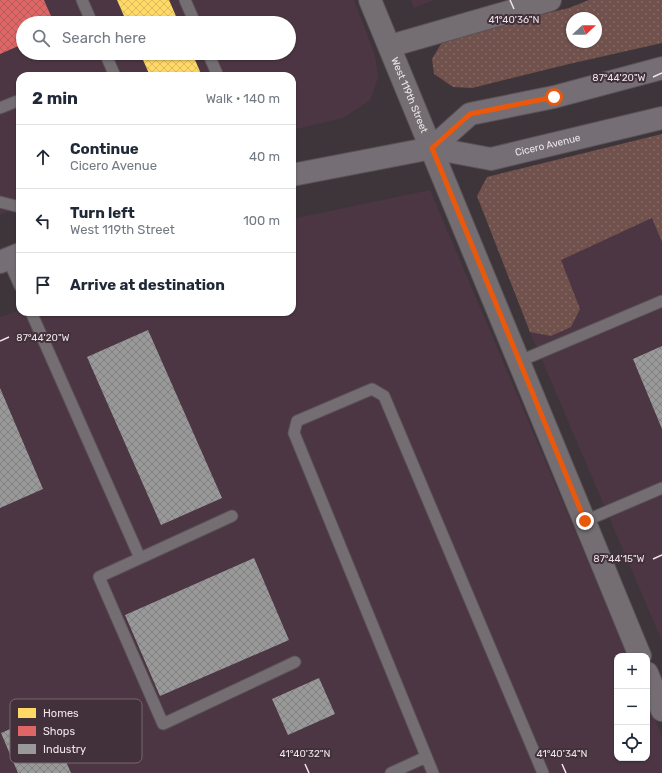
<!DOCTYPE html>
<html lang="en">
<head>
<meta charset="utf-8">
<style>
	body { margin:0; font-family:Rubik,sans-serif; background:#f2f2f3; color:#1f2937 }
	.controls { position:absolute; right:12px; bottom:12px; display:grid; overflow:hidden; border-radius:8px; box-shadow:0 1px 3px #0004 }
	.controls button { width:36px; height:36px; display:grid; place-items:center; padding:0; border:0; border-bottom:1px solid #e0e1e3; background:#fff; color:#1f2937; font:20px sans-serif }
	.compass { position:absolute; left:566px; top:12px; width:36px; height:36px; border-radius:50%; background:#fff; box-shadow:0 1px 3px #0004; rotate:68deg }
	.stop { position:absolute; width:12px; height:12px; margin:-9px; border:3px solid #ea580c; border-radius:50%; background:#fff }
	.stop.end { background:#ea580c; border-color:#fff; box-shadow:0 1px 4px #0008 }
	.list { margin:0; padding:0; list-style:none }
	h2 { display:flex; justify-content:space-between; align-items:center; height:52px; margin:0; padding:0 16px; font-size:17px }
	h2 small { font-size:13px; font-weight:400; color:#747a83 }
	.list li { display:grid; grid-template-columns:26px 1fr auto; gap:12px; align-items:center; box-sizing:border-box; height:64px; padding:0 16px; border-top:1px solid #e0e1e3 }
	.list b { display:block; font-size:15px; white-space:nowrap }
	.list p { margin:0; font-size:13px; white-space:nowrap; color:#747a83 }
	.list em { font-size:13px; font-style:normal; color:#747a83 }
	.icon { flex:none; width:22px; height:22px; fill:none; stroke:currentColor; stroke-width:2; stroke-linecap:round; stroke-linejoin:round }
	.map { position:relative; flex:none; width:662px; height:773px; overflow:hidden }
	.search { position:absolute; background:#fff; box-shadow:0 1px 3px #0004; left:16px; top:16px; width:280px; height:44px; display:flex; align-items:center; gap:10px; box-sizing:border-box; padding:0 14px; border-radius:22px; color:#747a83; font-size:15px }
	.panel { position:absolute; background:#fff; box-shadow:0 1px 3px #0004; left:16px; top:72px; width:280px; height:244px; border-radius:12px }
	.map>svg:first-child { display:block }
	.built { fill:#4c3643; fill-rule:evenodd }
	.grass { fill:url(#grass-dots); fill-rule:evenodd }
	.homes { fill:url(#homes-cross-hatch) }
	.shops { fill:url(#shops-cross-hatch) }
	.industry { fill:url(#industry-cross-hatch) }
	.lines { fill:none; stroke-linecap:round; stroke-linejoin:round }
	.lane-casing { stroke:#595256; stroke-width:13 }
	.street-casing { stroke:#595256; stroke-width:24 }
	.primary-casing { stroke:#595256; stroke-width:24 }
	.lane { stroke:#746e73; stroke-width:11 }
	.street { stroke:#746e73; stroke-width:22 }
	.primary { stroke:#756e75; stroke-width:22 }
	.route { stroke:#ea580c; stroke-width:5 }
	.ticks { fill:none; stroke:#efe4ea; stroke-width:1.5 }
	.labels { text-anchor:middle; dominant-baseline:central; stroke-width:4; stroke-linejoin:round; paint-order:stroke }
	.street-label { font-size:10px; fill:#efe4ea; stroke:#42313a }
	.key { fill:#42313a; stroke:#76676f; stroke-width:1 }
	.key-label { font-size:11px; fill:#efe4ea }
	.ticks-label { font-size:10px; text-anchor:middle; fill:#efe4ea; stroke:#42313a; stroke-width:4; stroke-linejoin:round; paint-order:stroke }
</style>
</head>
<body>
<div class="map">
<svg width="662" height="773" viewBox="0 0 662 773">
	<defs>
		<pattern id="grass-dots" width="8" height="8" patternUnits="userSpaceOnUse"><rect width="8" height="8" fill="#71514c"/><path d="M2 2h.1M6 6h.1" fill="none" stroke="#866a66" stroke-width="1.8" stroke-linecap="round"/></pattern>
		<pattern id="homes-cross-hatch" width="8" height="8" patternUnits="userSpaceOnUse"><rect width="8" height="8" fill="#ffd966"/><path d="M0 0l8 8M0 8l8-8" fill="none" stroke="#dabb60"/></pattern>
		<pattern id="shops-cross-hatch" width="8" height="8" patternUnits="userSpaceOnUse"><rect width="8" height="8" fill="#e06666"/><path d="M0 0l8 8M0 8l8-8" fill="none" stroke="#b25c5c"/></pattern>
		<pattern id="industry-cross-hatch" width="8" height="8" patternUnits="userSpaceOnUse"><rect width="8" height="8" fill="#999"/><path d="M0 0l8 8M0 8l8-8" fill="none" stroke="#818080"/></pattern>
	</defs>
	<rect width="100%" height="100%" fill="#3e353a"/>
	<path class="built" d="M 0,0 L 354,0 L 375,56 L 378,78 L 370,100 L 343,118 L 292,130 L 292,76 L 20,76 L 20,206 L 0,215 ZM 23,23 L 289,23 L 289,53 L 23,53 Z
		M 411,0 L 433,0 L 414,8 Z
		M 430,190 L 628,656 L 617,656 L 617,758 L 647,758 L 647,701 L 662,736 L 662,773 L 0,773 L 0,317 L 20,310 L 20,312 L 292,312 L 292,219 Z
		M 652,218 L 662,242 L 662,641 L 530,332 L 551,336 L 560,260 Z"/>
	<path class="grass" d="M 589,0 L 662,0 L 662,43 L 569,64 L 472,88 L 453,87 L 434,74 L 432,59 L 441,44 L 462,33 L 569,8 ZM 572,18 L 596,18 L 596,42 L 572,42 Z
		M 662,134 L 662,242 L 652,218 L 561,260 L 580,309 L 571,327 L 551,336 L 530,332 L 477,196 L 487,177 Z"/>
	<path class="homes" d="M 117,0 L 169,0 L 179,23 L 127,23 Z
		M 140,53 L 192,53 L 202,76 L 150,76 Z"/>
	<path class="shops" d="M 0,0 L 44,0 L 54,23 L 23,23 L 23,44 L 0,54 Z"/>
	<path class="industry" d="M 148,330 L 222,498 L 161,525 L 87,357 Z
		M 662,346 L 662,429 L 633,359 Z
		M 0,388 L 43,489 L 0,508 Z
		M 254,558 L 289,640 L 160,696 L 125,615 Z
		M 319,678 L 335,714 L 288,735 L 272,699 Z
		M 45,714 L 71,773 L 18,773 L 1,733 Z"/>
	<g class="lines">
		<defs>
			<path id="lane" d="M 82,0 L 92,23
				M 185,0 L 195,23
				M 105,53 L 115,76
				M 208,53 L 218,76
				M 0,108 L 20,100
				M 0,202 L 20,207
				M 8,259 L 20,286
				M 31,312 L 140,558
				M 520,361 L 662,301
				M 232,516 L 99,577 L 163,724 L 295,662
				M 585,521 L 662,488
				M 391,773 L 426,757
				M 433,773 L 294,433 L 297,421 L 372,389 L 384,396 L 543,773"/>
			<g id="street">
				<path id="s1" d="M 370,0 L 640,656"/>
				<path d="M 390,46 L 550,0"/>
				<path d="M 647,673 L 662,710"/>
			</g>
			<g id="primary">
				<path d="M 432,148 L 470,114 L 554,97 L 662,68"/>
				<path id="s2" d="M 292,175 L 432,148 L 491,159 L 662,118"/>
				<path d="M 0,262 L 20,254"/>
			</g>
		</defs>
		<use href="#lane" class="lane-casing"/>
		<use href="#street" class="street-casing"/>
		<use href="#primary" class="primary-casing"/>
		<use href="#lane" class="lane"/>
		<use href="#street" class="street"/>
		<use href="#primary" class="primary"/>
	</g>
	<g class="lines">
		<path class="route" d="M 554,97 L 470,114 L 432,148 L 585,521"/>
	</g>
	<path class="ticks" d="M 510,0 L 514,9M 653,77 L 662,73M 0,341 L 9,337M 653,559 L 662,555M 305,764 L 309,773M 562,764 L 566,773"/>
	<g class="labels">
		<g class="street-label">
			<text stroke="none"><textPath href="#s1" startOffset="103">West 119th Street</textPath></text>
			<text stroke="none"><textPath href="#s2" startOffset="261">Cicero Avenue</textPath></text>
		</g>
	</g>
	<rect x="10" y="699" width="132" height="64" rx="6" class="key"/>
	<rect x="18" y="708" width="18" height="10" fill="#ffd966"/>
	<rect x="18" y="726" width="18" height="10" fill="#e06666"/>
	<rect x="18" y="744" width="18" height="10" fill="#999"/>
	<g class="key-label">
		<text x="43" y="717">Homes</text>
		<text x="43" y="735">Shops</text>
		<text x="43" y="753">Industry</text>
	</g>
	<g class="ticks-label">
		<text x="514" y="23">41°40'36"N</text>
		<text x="619" y="81">87°44'20"W</text>
		<text x="43" y="341">87°44'20"W</text>
		<text x="619" y="562">87°44'15"W</text>
		<text x="305" y="757">41°40'32"N</text>
		<text x="562" y="757">41°40'34"N</text>
	</g>
</svg>
<div class="controls">
<button>+</button>
<button>−</button>
<button><svg class="icon" aria-label="locate" viewBox="0 0 24 24"><circle cx="12" cy="12" r="6"/><path d="M12 2v4M12 18v4M2 12h4M18 12h4"/></svg></button>
</div>
<svg class="compass" viewBox="-18 -18 36 36"><path d="M0-13l5 13h-10z" fill="#e53935"/><path d="M0 13l5-13h-10z" fill="#747a83"/></svg>
<div class="stop" style="left:554px;top:97px"></div>
<div class="stop end" style="left:585px;top:521px"></div>
<div class="search"><svg class="icon" aria-label="search" viewBox="0 0 24 24"><circle cx="10" cy="10" r="6"/><path d="M15 15l6 6"/></svg>Search here</div>
<section class="panel">
<h2>2 min<small>Walk · 140 m</small></h2>
<ul class="list">
<li><svg class="icon" aria-label="ahead" viewBox="0 0 24 24"><path d="M12 20V5M6 11l6-6 6 6"/></svg><div><b>Continue</b><p>Cicero Avenue</p></div><em>40 m</em></li>
<li><svg class="icon" aria-label="left" viewBox="0 0 24 24"><path d="M17 20v-9H6M10 6l-5 5 5 5"/></svg><div><b>Turn left</b><p>West 119th Street</p></div><em>100 m</em></li>
<li><svg class="icon" aria-label="arrive" viewBox="0 0 24 24"><path d="M6 21V4h12l-3 4 3 4H6"/></svg><div><b>Arrive at destination</b></div></li>
</ul>
</section>
</div>
</body>
</html>
